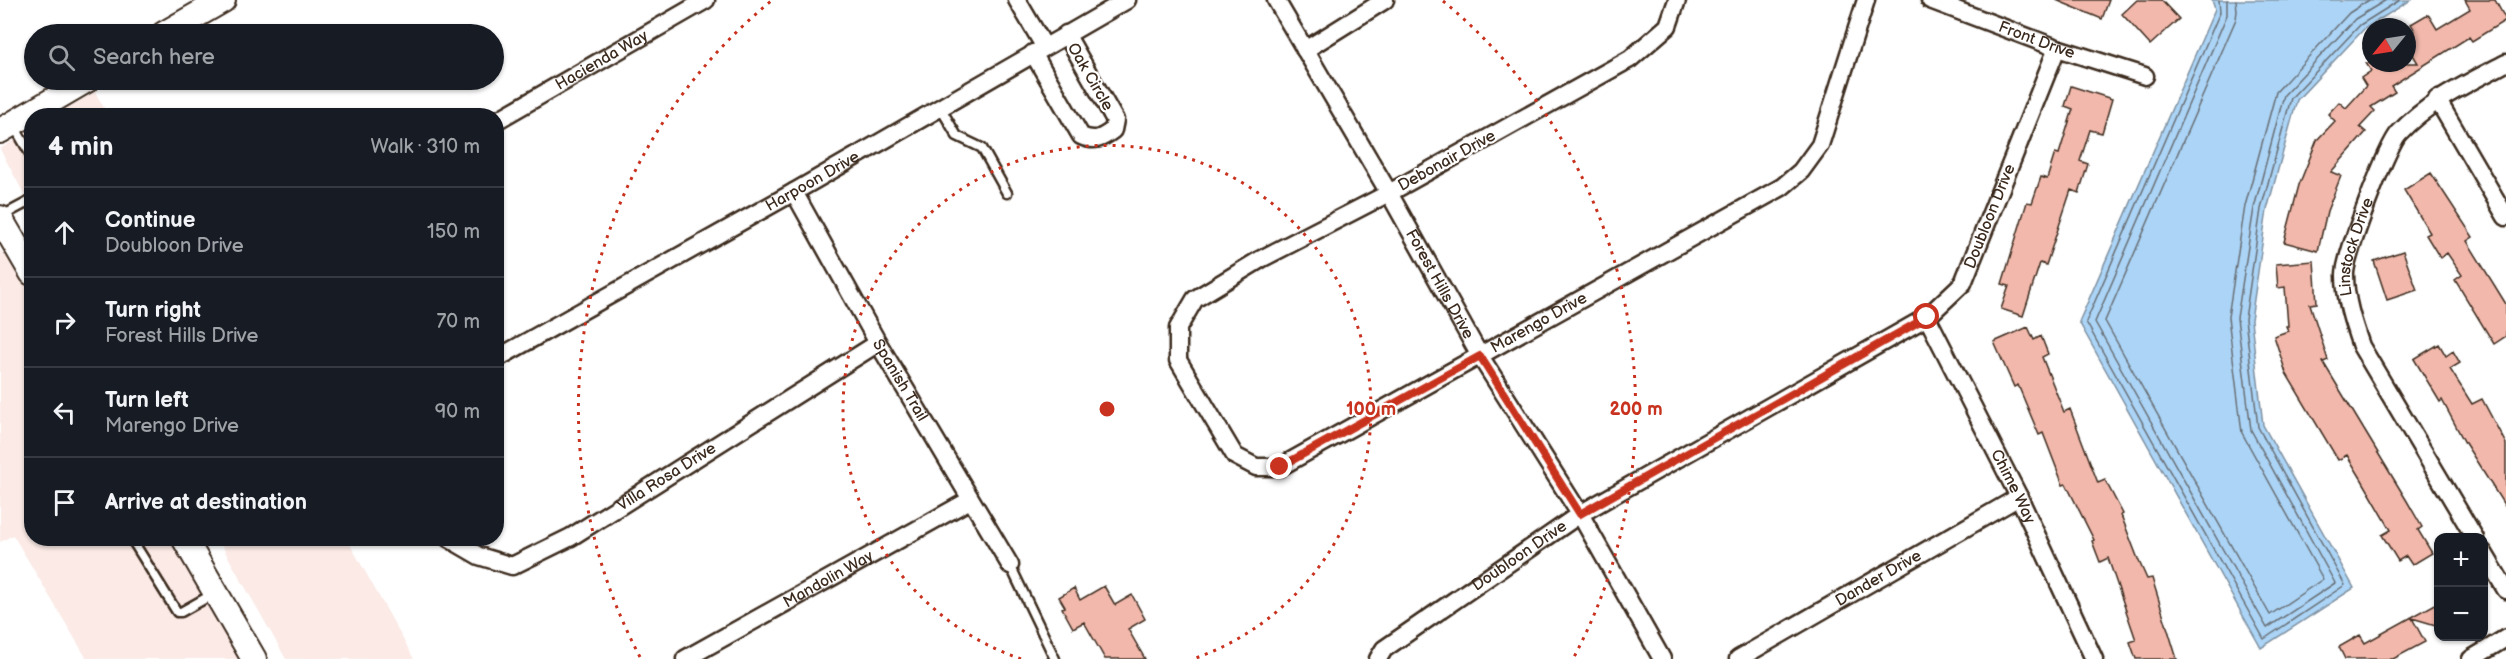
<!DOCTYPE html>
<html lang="en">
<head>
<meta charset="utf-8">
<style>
	body { margin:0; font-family:"Balsamiq Sans",sans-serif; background:#242831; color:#f1f3f6 }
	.controls { position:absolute; right:18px; bottom:18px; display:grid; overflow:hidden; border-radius:12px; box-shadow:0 2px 4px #0004 }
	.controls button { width:54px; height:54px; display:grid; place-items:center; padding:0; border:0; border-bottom:2px solid #363941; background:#171b24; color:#f1f3f6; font:30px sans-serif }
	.compass { position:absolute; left:2362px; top:18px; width:54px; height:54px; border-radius:50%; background:#171b24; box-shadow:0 2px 4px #0004; rotate:240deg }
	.stop { position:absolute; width:18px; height:18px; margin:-14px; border:4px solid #c8321e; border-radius:50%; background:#fff }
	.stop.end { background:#c8321e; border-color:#fff; box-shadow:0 2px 6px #0008 }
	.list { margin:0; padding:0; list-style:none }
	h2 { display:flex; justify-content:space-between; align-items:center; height:78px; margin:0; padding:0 24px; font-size:26px }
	h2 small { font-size:20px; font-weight:400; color:#9ea1a6 }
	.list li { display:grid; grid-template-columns:39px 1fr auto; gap:18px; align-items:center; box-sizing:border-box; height:90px; padding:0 24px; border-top:2px solid #363941 }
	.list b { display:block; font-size:22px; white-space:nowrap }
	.list p { margin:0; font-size:20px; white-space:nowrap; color:#9ea1a6 }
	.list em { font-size:20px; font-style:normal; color:#9ea1a6 }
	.icon { flex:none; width:33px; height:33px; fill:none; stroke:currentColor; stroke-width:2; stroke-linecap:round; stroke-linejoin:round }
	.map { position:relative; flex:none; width:2506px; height:659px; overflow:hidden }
	.search { position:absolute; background:#171b24; box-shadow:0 2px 4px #0004; left:24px; top:24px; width:480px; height:66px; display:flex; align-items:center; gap:15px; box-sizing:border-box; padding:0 21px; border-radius:33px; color:#9ea1a6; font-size:22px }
	.panel { position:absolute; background:#171b24; box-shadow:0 2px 4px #0004; left:24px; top:108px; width:480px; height:438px; border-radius:24px }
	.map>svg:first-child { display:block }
	.built { fill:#fbeae6 }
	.water { fill:#abd4f6; stroke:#7e90a0; stroke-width:1.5 }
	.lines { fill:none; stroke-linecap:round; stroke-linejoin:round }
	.shore { stroke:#686e74; stroke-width:1.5 }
	.building { fill:#f2b8ac; stroke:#3b2a1e; stroke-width:1.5 }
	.lane-casing { stroke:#3b2a1e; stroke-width:13 }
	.street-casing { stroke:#3b2a1e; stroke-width:21 }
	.secondary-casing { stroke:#3b2a1e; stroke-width:28 }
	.lane { stroke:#fff; stroke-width:8 }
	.street { stroke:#fff; stroke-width:16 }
	.secondary { stroke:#fff; stroke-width:24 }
	.route { stroke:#c8321e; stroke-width:8 }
	.ring { fill:none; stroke:#c8321e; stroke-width:3; stroke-dasharray:3 6 }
	.labels { text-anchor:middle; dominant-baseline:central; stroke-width:4.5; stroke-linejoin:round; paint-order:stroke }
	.street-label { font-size:16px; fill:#3b2a1e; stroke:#fff }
	.centre { fill:#c8321e; stroke:#fff; stroke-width:3 }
	.ring-label { font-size:18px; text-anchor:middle; font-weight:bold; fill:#c8321e; stroke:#fff; stroke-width:4.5; stroke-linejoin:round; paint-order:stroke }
</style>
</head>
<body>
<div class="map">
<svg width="2506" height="659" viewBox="0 0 2506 659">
	<rect width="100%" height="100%" fill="#fff"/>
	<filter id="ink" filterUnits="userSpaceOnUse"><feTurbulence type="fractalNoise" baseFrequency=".0167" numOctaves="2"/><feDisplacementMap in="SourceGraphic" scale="12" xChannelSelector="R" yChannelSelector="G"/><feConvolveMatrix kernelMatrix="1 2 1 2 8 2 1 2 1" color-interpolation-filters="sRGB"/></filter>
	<g filter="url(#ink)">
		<path class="built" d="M 95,92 L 108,115 L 55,115 Z
			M 31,130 L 31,207 L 0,149 Z
			M 0,250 L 14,263 L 31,294 L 32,538 L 172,539 L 242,659 L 87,659 L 13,535 L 0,542 Z
			M 218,539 L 347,539 L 414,659 L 286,659 Z"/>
		<path class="water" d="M 2212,0 L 2411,0 L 2364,29 L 2297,100 L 2267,210 L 2251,320 L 2263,425 L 2354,588 L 2261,648 L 2079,322 L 2215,9 Z"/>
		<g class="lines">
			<path class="shore" d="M 2219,0 L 2220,12 L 2086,322 L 2264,639 L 2345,585 L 2258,427 L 2245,319 L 2261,209 L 2291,98 L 2360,25 L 2400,0
				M 2227,0 L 2227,15 L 2095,322 L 2267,628 L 2335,583 L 2251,430 L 2237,318 L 2254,208 L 2284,95 L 2355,19 L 2386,0
				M 2236,0 L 2237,11 L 2236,19 L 2105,321 L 2270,615 L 2323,579 L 2242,433 L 2228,317 L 2245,206 L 2276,92 L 2349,13 L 2369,0"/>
		</g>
		<path class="building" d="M 2056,0 L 2109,0 L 2102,19 Z
			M 2137,0 L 2161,0 L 2179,19 L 2150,45 L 2122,14 Z
			M 2465,0 L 2495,0 L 2506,20 L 2472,41 L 2469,37 L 2391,86 L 2395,92 L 2371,107 L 2375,111 L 2360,127 L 2366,132 L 2331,172 L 2341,176 L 2327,211 L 2318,251 L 2284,242 L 2299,185 L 2317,140 L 2335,121 L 2328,114 L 2339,102 L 2346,108 L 2366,86 L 2361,78 L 2371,71 L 2366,63 L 2418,63 L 2407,45 L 2407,36 L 2415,31 L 2411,24 L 2428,14 L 2437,29 L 2470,9 Z
			M 2071,86 L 2112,99 L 2102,133 L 2090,130 L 2080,161 L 2088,164 L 2079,193 L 2071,190 L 2046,265 L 2040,263 L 2023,316 L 2001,309 L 2009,286 L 2002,284 L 2027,202 L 2032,203 L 2041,177 L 2047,179 L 2055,153 L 2059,154 L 2073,109 L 2065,106 Z
			M 2431,173 L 2473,237 L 2467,241 L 2506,304 L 2506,336 L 2494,344 L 2455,280 L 2462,275 L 2447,253 L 2440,258 L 2426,235 L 2430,233 L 2404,190 Z
			M 2403,251 L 2417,290 L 2387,300 L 2374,261 Z
			M 2314,261 L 2317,303 L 2310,304 L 2328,360 L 2323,362 L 2407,501 L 2422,527 L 2418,530 L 2432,553 L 2412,565 L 2406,556 L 2398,561 L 2382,535 L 2391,530 L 2362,480 L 2347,455 L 2338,460 L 2286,373 L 2274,336 L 2288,331 L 2286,326 L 2288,326 L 2285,287 L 2278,288 L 2276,264 Z
			M 2028,327 L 2034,340 L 2041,336 L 2048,354 L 2042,357 L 2064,412 L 2070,409 L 2098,483 L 2105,480 L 2123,514 L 2121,515 L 2138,559 L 2147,579 L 2152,578 L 2177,659 L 2136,659 L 2130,642 L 2136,640 L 2108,558 L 2100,562 L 2092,541 L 2094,540 L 2066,484 L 2063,485 L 2043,433 L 2039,435 L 2018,385 L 2014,387 L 1994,342 Z
			M 2439,344 L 2446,356 L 2453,351 L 2460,363 L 2450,369 L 2472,404 L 2482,399 L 2506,444 L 2506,508 L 2465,443 L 2442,400 L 2440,402 L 2414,359 Z
			M 1104,586 L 1115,605 L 1132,595 L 1145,619 L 1128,629 L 1145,659 L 1105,659 L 1084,622 L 1073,628 L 1062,608 L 1065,607 L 1059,597 L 1074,588 L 1080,600 Z
			M 2439,602 L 2439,626 L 2412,618 L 2425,642 L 2393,659 L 2345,659 L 2339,647 L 2360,635 L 2365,643 Z"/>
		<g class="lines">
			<defs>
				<path id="lane" d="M 940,107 L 957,136 L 982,148 L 1007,193
					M 14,126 L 32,157
					M 0,217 L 32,200
					M 131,538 L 177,612 L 181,612 L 215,593
					M 1010,565 L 1055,659"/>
				<g id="street">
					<path d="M 1017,0 L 1044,46"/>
					<path id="s1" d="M 1276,0 L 1389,193 L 1480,356 L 1580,514 L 1662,659"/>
					<path id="s2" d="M 1677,0 L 1668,26 L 1630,59 L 1389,193 L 1261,259 L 1195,299 L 1178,328 L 1178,360 L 1235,456 L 1256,467 L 1280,467 L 1782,187 L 1801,171 L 1820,145 L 1866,0"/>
					<path id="s3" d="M 1930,0 L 2057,48 L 2145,76"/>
					<path d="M 1305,50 L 1385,0"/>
					<path d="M 1033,53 L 1081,136 C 1095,142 1101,139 1113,130 L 1115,120 L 1066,34"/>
					<path d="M 2437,99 L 2506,217"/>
					<path id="s4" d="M 496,121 L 706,0"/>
					<path id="s5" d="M 794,192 L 878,343 L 1010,565"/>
					<path id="s6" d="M 1927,317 L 2019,497 L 2094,659"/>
					<path id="s7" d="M 496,359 L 794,192 L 1127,0"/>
					<path id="s8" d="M 448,538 L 479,556 L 512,566 L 571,537 L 878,343"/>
					<path id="s9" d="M 2475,538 L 2361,346 C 2353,323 2345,299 2345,275 C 2344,258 2387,146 2399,133 C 2429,101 2468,83 2506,63"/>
					<path d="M 2484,553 L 2506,590"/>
					<path id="s10" d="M 685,659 L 970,500"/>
					<path id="s11" d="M 1378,659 L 1384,649 L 1580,514 L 1927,317 L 1963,283 L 2057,48"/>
					<path id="s12" d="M 1738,659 L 2019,497"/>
					<path d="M 2471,659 L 2506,638"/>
				</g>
				<path id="secondary" d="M 164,34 L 223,0
					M 0,131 L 87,80
					M 0,218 L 32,273
					M 184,538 L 254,659"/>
			</defs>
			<use href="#lane" class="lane-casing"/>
			<use href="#street" class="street-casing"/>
			<use href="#secondary" class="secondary-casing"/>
			<use href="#lane" class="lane"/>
			<use href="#street" class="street"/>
			<use href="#secondary" class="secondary"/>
		</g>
	</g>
	<g class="lines" filter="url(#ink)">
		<path class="route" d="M 1280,467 L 1480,356 L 1580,514 L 1927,317"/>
	</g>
	<g class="ring">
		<path d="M1021 659A264 264 0 1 1 1193 659"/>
		<path d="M640 657A529 529 0 0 1 771 1M1443 1A529 529 0 0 1 1574 657"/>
	</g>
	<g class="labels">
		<g class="street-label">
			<text stroke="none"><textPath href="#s3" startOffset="114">Front Drive</textPath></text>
			<text stroke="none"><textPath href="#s4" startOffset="122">Hacienda Way</textPath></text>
			<text transform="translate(1090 77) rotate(60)">Oak Circle</text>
			<text transform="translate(1447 161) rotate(-29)">Debonair Drive</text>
			<text stroke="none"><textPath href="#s7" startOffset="363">Harpoon Drive</textPath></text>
			<text stroke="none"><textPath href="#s11" startOffset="770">Doubloon Drive</textPath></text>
			<text stroke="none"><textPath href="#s9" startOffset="326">Linstock Drive</textPath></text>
			<text stroke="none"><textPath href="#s1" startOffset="328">Forest Hills Drive</textPath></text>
			<text stroke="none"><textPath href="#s2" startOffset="1096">Marengo Drive</textPath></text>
			<text stroke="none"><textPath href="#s5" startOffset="216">Spanish Trail</textPath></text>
			<text stroke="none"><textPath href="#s8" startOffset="249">Villa Rosa Drive</textPath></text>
			<text stroke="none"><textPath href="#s6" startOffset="190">Chime Way</textPath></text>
			<text stroke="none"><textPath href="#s11" startOffset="176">Doubloon Drive</textPath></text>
			<text stroke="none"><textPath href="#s12" startOffset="162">Dander Drive</textPath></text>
			<text stroke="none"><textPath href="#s10" startOffset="164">Mandolin Way</textPath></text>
		</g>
	</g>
	<circle cx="1107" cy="409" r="9" class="centre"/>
	<g class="ring-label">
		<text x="1371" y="415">100 m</text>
		<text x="1636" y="415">200 m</text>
	</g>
</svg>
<div class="controls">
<button>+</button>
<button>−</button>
</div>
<svg class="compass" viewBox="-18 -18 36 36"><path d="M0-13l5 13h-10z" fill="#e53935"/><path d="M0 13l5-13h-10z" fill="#9ea1a6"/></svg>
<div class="stop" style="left:1927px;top:317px"></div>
<div class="stop end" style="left:1280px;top:467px"></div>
<div class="search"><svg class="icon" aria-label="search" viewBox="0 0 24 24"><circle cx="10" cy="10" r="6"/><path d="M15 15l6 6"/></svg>Search here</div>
<section class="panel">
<h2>4 min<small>Walk · 310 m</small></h2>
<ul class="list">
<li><svg class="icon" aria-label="ahead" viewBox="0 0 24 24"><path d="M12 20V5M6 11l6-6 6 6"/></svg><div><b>Continue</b><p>Doubloon Drive</p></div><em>150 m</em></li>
<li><svg class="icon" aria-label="right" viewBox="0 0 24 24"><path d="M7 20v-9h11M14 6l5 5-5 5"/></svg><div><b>Turn right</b><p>Forest Hills Drive</p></div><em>70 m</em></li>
<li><svg class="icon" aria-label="left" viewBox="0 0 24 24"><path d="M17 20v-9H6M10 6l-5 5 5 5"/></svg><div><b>Turn left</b><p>Marengo Drive</p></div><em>90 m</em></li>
<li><svg class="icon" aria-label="arrive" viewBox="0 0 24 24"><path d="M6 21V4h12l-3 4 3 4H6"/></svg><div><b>Arrive at destination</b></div></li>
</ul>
</section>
</div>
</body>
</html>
